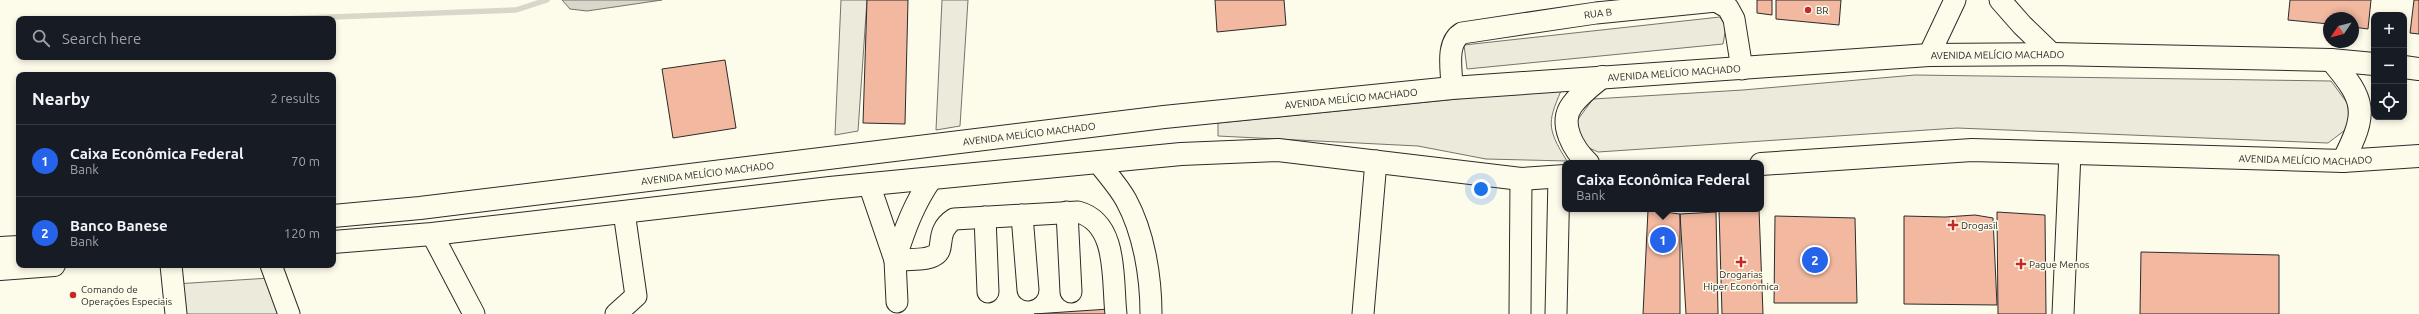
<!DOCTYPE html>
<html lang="en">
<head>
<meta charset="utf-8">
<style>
	body { margin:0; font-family:Ubuntu,sans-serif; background:#242831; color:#f1f3f6 }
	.controls { position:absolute; right:12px; top:12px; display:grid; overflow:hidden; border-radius:8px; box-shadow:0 2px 6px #0003 }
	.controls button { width:36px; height:36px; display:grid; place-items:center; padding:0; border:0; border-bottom:1px solid #363941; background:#171b24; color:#f1f3f6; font:20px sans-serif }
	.compass { position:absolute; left:2323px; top:12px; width:36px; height:36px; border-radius:50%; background:#171b24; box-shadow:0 2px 6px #0003; rotate:235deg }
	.you { position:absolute; left:1481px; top:189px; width:14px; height:14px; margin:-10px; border:3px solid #fff; border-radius:50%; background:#1a73e8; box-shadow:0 0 0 6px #1a73e833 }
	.badge { display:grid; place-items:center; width:26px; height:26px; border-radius:50%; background:#2563eb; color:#fff; font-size:13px; font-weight:700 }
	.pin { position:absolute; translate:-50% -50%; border:2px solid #fff; box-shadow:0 1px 4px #0006 }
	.popup { position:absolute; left:1562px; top:160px; width:202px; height:52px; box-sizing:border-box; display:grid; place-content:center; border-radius:8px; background:#171b24; filter:drop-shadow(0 1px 3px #0005); font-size:13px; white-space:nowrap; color:#9ea1a6 }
	.popup b { font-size:15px; color:#f1f3f6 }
	.popup::after { content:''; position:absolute; left:50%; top:100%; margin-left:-8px; border:8px solid transparent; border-top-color:#171b24 }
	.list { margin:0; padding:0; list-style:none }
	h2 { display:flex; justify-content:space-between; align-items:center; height:52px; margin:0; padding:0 16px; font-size:17px }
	h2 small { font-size:13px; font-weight:400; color:#9ea1a6 }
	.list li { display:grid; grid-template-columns:26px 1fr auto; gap:12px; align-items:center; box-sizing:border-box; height:72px; padding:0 16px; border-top:1px solid #363941 }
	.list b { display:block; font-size:15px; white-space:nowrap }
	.list p { margin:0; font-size:13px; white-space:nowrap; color:#9ea1a6 }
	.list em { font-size:13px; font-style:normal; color:#9ea1a6 }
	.icon { flex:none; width:22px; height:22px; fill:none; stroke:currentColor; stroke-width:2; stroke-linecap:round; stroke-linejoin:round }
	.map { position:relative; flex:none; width:2419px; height:314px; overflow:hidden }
	.search { position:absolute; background:#171b24; box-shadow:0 2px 6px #0003; left:16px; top:16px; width:320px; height:44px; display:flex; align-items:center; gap:10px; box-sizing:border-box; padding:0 14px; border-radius:8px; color:#9ea1a6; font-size:15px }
	.panel { position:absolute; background:#171b24; box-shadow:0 2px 6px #0003; left:16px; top:72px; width:320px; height:196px; border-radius:8px }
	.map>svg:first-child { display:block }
	.green { fill:#ecebdb; stroke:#74746e }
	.water { fill:#d8d7c9; stroke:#74746e }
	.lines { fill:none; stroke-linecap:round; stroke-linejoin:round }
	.stream { stroke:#d8d7c9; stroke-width:5.5 }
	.building { fill:#f2b8a0; stroke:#2b2b2b }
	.minor-casing { stroke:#2b2b2b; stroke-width:23 }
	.major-casing { stroke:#2b2b2b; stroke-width:24 }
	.minor { stroke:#fdfbea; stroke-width:21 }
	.major { stroke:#fdfbea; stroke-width:22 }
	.poi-dot { fill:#c62828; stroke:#fdfbea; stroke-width:1.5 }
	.labels { text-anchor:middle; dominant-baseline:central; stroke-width:3; stroke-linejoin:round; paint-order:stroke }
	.poi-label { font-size:10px; fill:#2b2b2b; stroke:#fdfbea; text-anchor:start }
	.street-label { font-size:10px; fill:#2b2b2b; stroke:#fdfbea }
</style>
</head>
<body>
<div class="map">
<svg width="2419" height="314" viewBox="0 0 2419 314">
	<rect width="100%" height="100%" fill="#fdfbea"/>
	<path class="green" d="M 841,0 L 867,0 L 858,131 L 835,135 Z
		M 942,0 L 968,0 L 960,126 L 936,130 Z
		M 1720,17 L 1726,27 L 1723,44 L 1467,69 L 1464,45 Z
		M 1915,75 L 2331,81 L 2348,104 L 2349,127 L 2328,143 L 1957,128 L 1598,152 L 1583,145 L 1576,122 L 1593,99 L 1743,90 Z
		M 1564,84 C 1548,121 1545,126 1567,161 L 1486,159 L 1418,146 L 1218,136 L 1218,123 L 1497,95 Z
		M 270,278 L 282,314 L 181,314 L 175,284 Z"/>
	<path class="water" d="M 562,0 L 662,0 L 587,11 L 570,9 Z"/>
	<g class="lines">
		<path class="stream" d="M 280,19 L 516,10 L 547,0"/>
	</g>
	<path class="building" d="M 867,0 L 908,0 L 905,124 L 863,123 Z
		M 1215,0 L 1284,0 L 1286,25 L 1217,32 Z
		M 1757,0 L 1772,0 L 1772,15 L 1757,13 Z
		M 1776,0 L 1841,0 L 1839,25 L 1776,19 Z
		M 2290,0 L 2371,0 L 2368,29 L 2353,27 L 2353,18 L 2329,18 L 2329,24 L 2288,20 Z
		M 2414,0 L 2419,0 L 2419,34 L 2410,33 Z
		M 725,60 L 736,128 L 673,138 L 662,69 Z
		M 1719,209 L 1759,209 L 1763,314 L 1722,314 Z
		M 1648,210 L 1680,214 L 1680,314 L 1643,314 Z
		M 1716,212 L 1718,314 L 1686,314 L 1680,214 Z
		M 1997,212 L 2045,215 L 2046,314 L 1998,314 Z
		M 1975,215 L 1993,218 L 1997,305 L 1904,304 L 1904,216 L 1945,217 Z
		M 1775,216 L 1855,218 L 1857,303 L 1774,303 Z
		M 2141,252 L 2279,255 L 2279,314 L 2140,314 Z
		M 1109,309 L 1109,314 L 1034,314 Z"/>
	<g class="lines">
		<defs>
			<g id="minor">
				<path d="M 2000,0 L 2022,25 L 2052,54"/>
				<path d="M 1929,55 L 1955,0"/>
				<path id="s1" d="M 1452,88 C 1452,71 1445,43 1462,33 L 1596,13 L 1716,1 L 1728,8 L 1734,19 L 1742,69"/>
				<path d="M 1098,162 C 1107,174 1119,187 1126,200 C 1144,233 1151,277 1151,314"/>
				<path d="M 869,184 L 895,260 L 897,302"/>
				<path d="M 1067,212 L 1071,292"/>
				<path d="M 1022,215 L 1028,290"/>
				<path d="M 985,217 L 988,292"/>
				<path d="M 432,234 L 474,314"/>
				<path d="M 895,260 C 907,259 926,261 935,255 C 946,249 934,232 954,219 L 1078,212 C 1119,223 1112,281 1116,314"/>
				<path d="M 895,260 C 904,231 914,203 932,178"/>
				<path d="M 171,265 L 176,314"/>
				<path d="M 271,265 L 289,314"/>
				<path d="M 616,314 L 636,296 L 624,212"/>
				<path d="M 1363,314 L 1376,161"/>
				<path d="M 1520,314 L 1521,179"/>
				<path d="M 1556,314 L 1559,177"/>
				<path d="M 2063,314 L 2070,153"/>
			</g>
			<g id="major">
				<path d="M 2331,60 C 2366,101 2368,112 2343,161"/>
				<path d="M 2404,67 L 2419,69"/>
				<path d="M 1588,163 C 1574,150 1558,124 1572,105 C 1580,94 1592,85 1602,77"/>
				<path id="s2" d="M 1761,164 L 1972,150 L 2343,161 L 2419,156"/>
				<path id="s3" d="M 333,216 L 420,208 L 1164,117 L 1452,88 L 1929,55 L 2052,54 L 2331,60 L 2374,64"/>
				<path d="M 333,242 L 432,234 L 830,188 L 1181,154 L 1278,150 L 1521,179 L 1565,176"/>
				<path d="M 0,248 L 19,247"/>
				<path d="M 0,269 L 54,265"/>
			</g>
		</defs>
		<use href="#minor" class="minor-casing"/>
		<use href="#major" class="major-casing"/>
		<use href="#minor" class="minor"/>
		<use href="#major" class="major"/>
	</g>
	<g class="poi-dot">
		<circle cx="1808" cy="10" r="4"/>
		<path d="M1951 219h4v4h4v4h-4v4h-4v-4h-4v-4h4z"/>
		<path d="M1739 256h4v4h4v4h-4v4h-4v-4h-4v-4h4z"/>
		<path d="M2019 258h4v4h4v4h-4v4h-4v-4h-4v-4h4z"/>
		<circle cx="73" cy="295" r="4"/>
	</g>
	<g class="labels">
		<g class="poi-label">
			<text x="1816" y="10">BR</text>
			<text x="1961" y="225">Drogasil</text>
			<text x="2029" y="264">Pague Menos</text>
			<text x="1741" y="274" text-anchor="middle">Drogarias<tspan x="1741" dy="12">Hiper Econômica</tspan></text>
			<text x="81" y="289">Comando de<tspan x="81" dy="12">Operações Especiais</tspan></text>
		</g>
		<g class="street-label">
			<text stroke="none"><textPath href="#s1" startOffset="196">RUA B</textPath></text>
			<text stroke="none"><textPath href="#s3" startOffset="1673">AVENIDA MELÍCIO MACHADO</textPath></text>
			<text stroke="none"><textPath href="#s3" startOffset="1349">AVENIDA MELÍCIO MACHADO</textPath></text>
			<text stroke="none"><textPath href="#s3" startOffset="1025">AVENIDA MELÍCIO MACHADO</textPath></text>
			<text stroke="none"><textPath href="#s3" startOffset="701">AVENIDA MELÍCIO MACHADO</textPath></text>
			<text stroke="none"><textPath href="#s2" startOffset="545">AVENIDA MELÍCIO MACHADO</textPath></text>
			<text stroke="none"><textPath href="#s3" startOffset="377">AVENIDA MELÍCIO MACHADO</textPath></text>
		</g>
	</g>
</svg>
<div class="controls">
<button>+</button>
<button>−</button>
<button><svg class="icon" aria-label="locate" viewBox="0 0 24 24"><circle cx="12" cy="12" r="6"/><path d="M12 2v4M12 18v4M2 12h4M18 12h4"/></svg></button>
</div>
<svg class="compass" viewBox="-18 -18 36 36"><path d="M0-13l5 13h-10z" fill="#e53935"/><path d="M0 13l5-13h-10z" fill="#9ea1a6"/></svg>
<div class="you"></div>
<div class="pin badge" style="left:1663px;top:240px">1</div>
<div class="popup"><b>Caixa Econômica Federal</b>Bank</div>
<div class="pin badge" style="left:1815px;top:260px">2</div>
<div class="search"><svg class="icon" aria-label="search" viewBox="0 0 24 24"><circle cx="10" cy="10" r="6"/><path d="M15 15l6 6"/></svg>Search here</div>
<section class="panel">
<h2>Nearby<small>2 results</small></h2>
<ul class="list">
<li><span class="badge">1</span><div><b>Caixa Econômica Federal</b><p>Bank</p></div><em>70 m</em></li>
<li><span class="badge">2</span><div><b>Banco Banese</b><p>Bank</p></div><em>120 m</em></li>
</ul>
</section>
</div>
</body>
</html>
